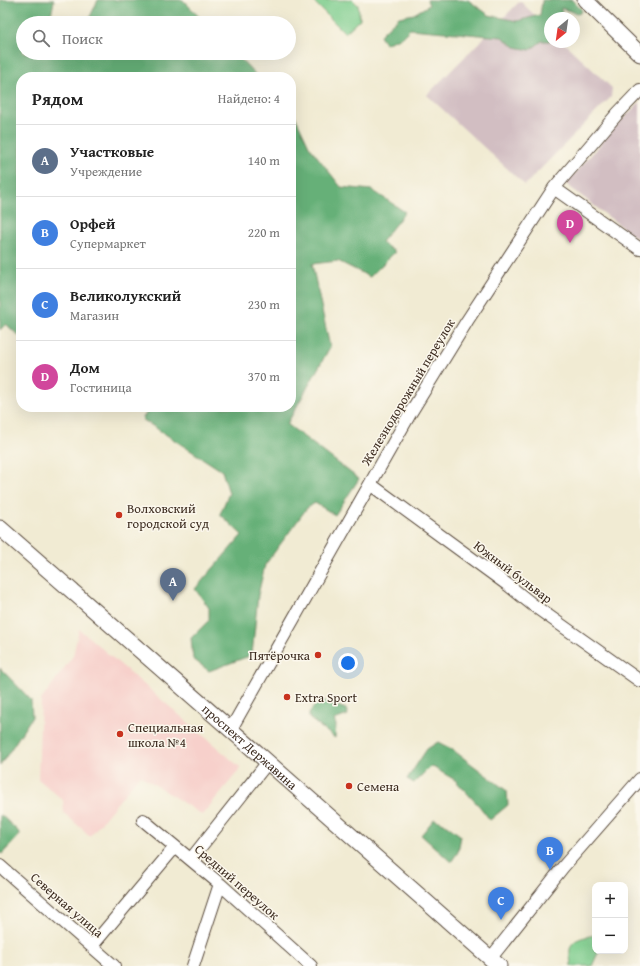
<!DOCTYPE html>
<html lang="ru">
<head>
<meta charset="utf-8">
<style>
	body { margin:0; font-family:"Gentium Book Plus",serif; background:#f2f2f2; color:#222 }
	.controls { position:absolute; right:12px; bottom:12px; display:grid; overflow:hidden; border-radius:8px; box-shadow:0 4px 16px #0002 }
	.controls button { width:36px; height:36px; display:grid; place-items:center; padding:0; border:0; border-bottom:1px solid #e0e0e0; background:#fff; color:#222; font:20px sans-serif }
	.compass { position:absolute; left:544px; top:12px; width:36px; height:36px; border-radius:50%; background:#fff; box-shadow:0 4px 16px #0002; rotate:209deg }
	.you { position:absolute; left:348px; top:663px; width:14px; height:14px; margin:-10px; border:3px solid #fff; border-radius:50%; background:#1a73e8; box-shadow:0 0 0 6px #1a73e833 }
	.badge { display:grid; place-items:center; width:26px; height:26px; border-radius:50%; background:#2563eb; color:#fff; font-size:13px; font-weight:700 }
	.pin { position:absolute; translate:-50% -33px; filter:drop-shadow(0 1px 2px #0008) }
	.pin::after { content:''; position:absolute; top:21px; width:14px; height:12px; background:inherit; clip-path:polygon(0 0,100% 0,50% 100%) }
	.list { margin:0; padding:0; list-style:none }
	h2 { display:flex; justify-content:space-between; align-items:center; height:52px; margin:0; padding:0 16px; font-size:17px }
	h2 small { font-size:13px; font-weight:400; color:#767676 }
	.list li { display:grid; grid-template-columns:26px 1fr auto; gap:12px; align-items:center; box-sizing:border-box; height:72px; padding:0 16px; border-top:1px solid #e0e0e0 }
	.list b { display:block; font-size:15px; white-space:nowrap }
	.list p { margin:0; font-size:13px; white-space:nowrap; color:#767676 }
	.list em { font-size:13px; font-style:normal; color:#767676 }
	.icon { flex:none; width:22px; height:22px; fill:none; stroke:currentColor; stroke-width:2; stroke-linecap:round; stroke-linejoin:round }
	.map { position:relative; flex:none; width:640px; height:966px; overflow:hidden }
	.search { position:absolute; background:#fff; box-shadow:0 4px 16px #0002; left:16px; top:16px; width:280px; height:44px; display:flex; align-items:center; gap:10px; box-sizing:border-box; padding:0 14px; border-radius:22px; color:#767676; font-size:15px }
	.panel { position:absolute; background:#fff; box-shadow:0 4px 16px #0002; left:16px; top:72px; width:280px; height:340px; border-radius:16px }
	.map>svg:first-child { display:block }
	.built { fill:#f7d0cb }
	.industrial { fill:#d2bec2 }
	.green { fill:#7ecd8d; stroke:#5c7c56 }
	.forest { fill:#66b078; stroke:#506d4b }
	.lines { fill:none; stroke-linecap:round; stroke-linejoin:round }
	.minor-casing { stroke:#564739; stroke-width:14 }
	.major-casing { stroke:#564739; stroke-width:17 }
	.minor { stroke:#fff; stroke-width:12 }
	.major { stroke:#fff; stroke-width:15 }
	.poi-dot { fill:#c8321e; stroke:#fbf7ec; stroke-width:1.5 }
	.labels { text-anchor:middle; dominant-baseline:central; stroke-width:3; stroke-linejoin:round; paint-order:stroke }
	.street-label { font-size:13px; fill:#3b2a1e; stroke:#fbf7ec }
	.poi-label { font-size:13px; fill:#3b2a1e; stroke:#fbf7ec; text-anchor:start }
</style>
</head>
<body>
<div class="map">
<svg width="640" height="966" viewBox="0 0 640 966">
	<rect width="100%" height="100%" fill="#fbf7ec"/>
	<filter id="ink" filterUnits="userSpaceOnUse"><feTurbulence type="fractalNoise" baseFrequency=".025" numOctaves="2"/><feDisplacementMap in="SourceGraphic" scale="8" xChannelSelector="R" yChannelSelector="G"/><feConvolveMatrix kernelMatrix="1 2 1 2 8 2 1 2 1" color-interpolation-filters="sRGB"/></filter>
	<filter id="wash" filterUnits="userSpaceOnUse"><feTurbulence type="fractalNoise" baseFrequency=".012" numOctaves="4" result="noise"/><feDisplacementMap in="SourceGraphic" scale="16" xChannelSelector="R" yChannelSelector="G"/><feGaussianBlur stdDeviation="0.9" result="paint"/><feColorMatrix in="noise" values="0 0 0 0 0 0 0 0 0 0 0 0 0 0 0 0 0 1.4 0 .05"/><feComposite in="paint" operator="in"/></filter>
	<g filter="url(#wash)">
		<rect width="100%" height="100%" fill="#f1ebd3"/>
		<path class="built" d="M 79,629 L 241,768 L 202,815 L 140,775 L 90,836 L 64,813 L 63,800 L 38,779 L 41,700 L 73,656 Z"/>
		<path class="industrial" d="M 520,1 L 550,30 L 550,42 L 563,42 L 612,88 L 611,97 L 525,185 L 427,95 Z
			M 640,102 L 640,241 L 566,184 L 617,125 Z"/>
		<path class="green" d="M 312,0 L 353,0 L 358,5 L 360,19 L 345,33 Z
			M 595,935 L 595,951 L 599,951 L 592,966 L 571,966 C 571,961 569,954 570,949 C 572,938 586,937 595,935 Z"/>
		<path class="forest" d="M 0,0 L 54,0 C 53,8 51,18 45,23 L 23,23 L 23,53 L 38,53 L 40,55 L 48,53 L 235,53 L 258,77 L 21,77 L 21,338 L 6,324 L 0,330 Z
			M 98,0 L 183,0 L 205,23 L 87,23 Z
			M 427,0 L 468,0 L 489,15 L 517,21 L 540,15 L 542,2 L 542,0 L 572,0 L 582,10 L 579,14 L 561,8 L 563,18 L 550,18 L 550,41 L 542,41 L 530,50 L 515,47 L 502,37 L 410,29 L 402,37 L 385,44 L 380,35 L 399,17 L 414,14 L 429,5 Z
			M 291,110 L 294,114 L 309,146 L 341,187 L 372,190 L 405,212 L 381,242 L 395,252 L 370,277 L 338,261 L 312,264 L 330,347 L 287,424 L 359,479 L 335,515 L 315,503 L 307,508 L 265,565 L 258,595 L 252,655 L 209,671 L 193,659 L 191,638 L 209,620 L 209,608 L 195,589 L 242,535 L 220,514 L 229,493 L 222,471 L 142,419 L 151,407 L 291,407 Z
			M 0,668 L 31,700 L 32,717 L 0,766 Z
			M 323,701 L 346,709 L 348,715 L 334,720 L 336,725 L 335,738 L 309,718 L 309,713 L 315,705 Z
			M 438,742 L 453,750 L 507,791 L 508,805 L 490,820 L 480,807 L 455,780 L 431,766 L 414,783 L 407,779 L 427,749 Z
			M 0,814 L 21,834 L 2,854 L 0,852 Z
			M 434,819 L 444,823 L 461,836 L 458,852 L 451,862 L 421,835 Z"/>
	</g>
	<g filter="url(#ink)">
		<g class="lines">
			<defs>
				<path id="minor" d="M 554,188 L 640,249
					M 370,484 L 508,585 L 533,605 L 640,681
					M 231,729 L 411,412 L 467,321 L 554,188 L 618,113 L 640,90
					M 143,820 L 220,884 L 311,966
					M 191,859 L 268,762
					M 0,866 L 114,966
					M 92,946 L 175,847
					M 490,959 L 563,867 L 640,779
					M 193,966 L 220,884"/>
				<g id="major">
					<path d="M 585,0 L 640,54"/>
					<path id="s1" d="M 0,528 L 262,757 L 499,966"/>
				</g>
			</defs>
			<use href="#minor" class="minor-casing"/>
			<use href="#major" class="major-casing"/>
			<use href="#minor" class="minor"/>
			<use href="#major" class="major"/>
		</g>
	</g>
	<g class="poi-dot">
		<circle cx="119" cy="515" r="4"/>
		<circle cx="318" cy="655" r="4"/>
		<circle cx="287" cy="697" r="4"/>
		<circle cx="120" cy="734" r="4"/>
		<circle cx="349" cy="786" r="4"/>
	</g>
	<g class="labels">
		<g class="street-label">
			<text transform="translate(408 392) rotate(-59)">Железнодорожный переулок</text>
			<text transform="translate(513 572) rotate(37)">Южный бульвар</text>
			<text stroke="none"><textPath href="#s1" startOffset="332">проспект Державина</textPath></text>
			<text transform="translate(237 882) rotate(41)">Средний переулок</text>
			<text transform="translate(67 905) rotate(41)">Северная улица</text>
		</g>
		<g class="poi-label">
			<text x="127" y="508">Волховский<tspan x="127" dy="15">городской суд</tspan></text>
			<text x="310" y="655" text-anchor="end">Пятёрочка</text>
			<text x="295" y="697">Extra Sport</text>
			<text x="128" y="727">Специальная<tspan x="128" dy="15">школа №4</tspan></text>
			<text x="357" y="786">Семена</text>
		</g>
	</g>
</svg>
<div class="controls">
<button>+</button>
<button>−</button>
</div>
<svg class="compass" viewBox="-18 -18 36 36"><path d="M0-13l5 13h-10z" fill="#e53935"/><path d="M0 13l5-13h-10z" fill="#767676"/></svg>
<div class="you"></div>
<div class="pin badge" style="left:173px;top:601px;background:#5c6f8a">A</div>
<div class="pin badge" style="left:550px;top:870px;background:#3f7fe0">B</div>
<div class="pin badge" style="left:501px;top:920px;background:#3f7fe0">C</div>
<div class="pin badge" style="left:570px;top:243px;background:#d1479c">D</div>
<div class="search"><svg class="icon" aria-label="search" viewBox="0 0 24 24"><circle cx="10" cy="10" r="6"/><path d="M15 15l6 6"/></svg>Поиск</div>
<section class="panel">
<h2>Рядом<small>Найдено: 4</small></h2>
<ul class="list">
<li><span class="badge" style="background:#5c6f8a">A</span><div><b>Участковые</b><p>Учреждение</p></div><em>140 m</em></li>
<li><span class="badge" style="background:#3f7fe0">B</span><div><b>Орфей</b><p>Супермаркет</p></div><em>220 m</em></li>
<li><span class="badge" style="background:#3f7fe0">C</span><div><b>Великолукский</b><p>Магазин</p></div><em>230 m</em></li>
<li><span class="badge" style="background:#d1479c">D</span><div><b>Дом</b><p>Гостиница</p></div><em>370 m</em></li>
</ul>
</section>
</div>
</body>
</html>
